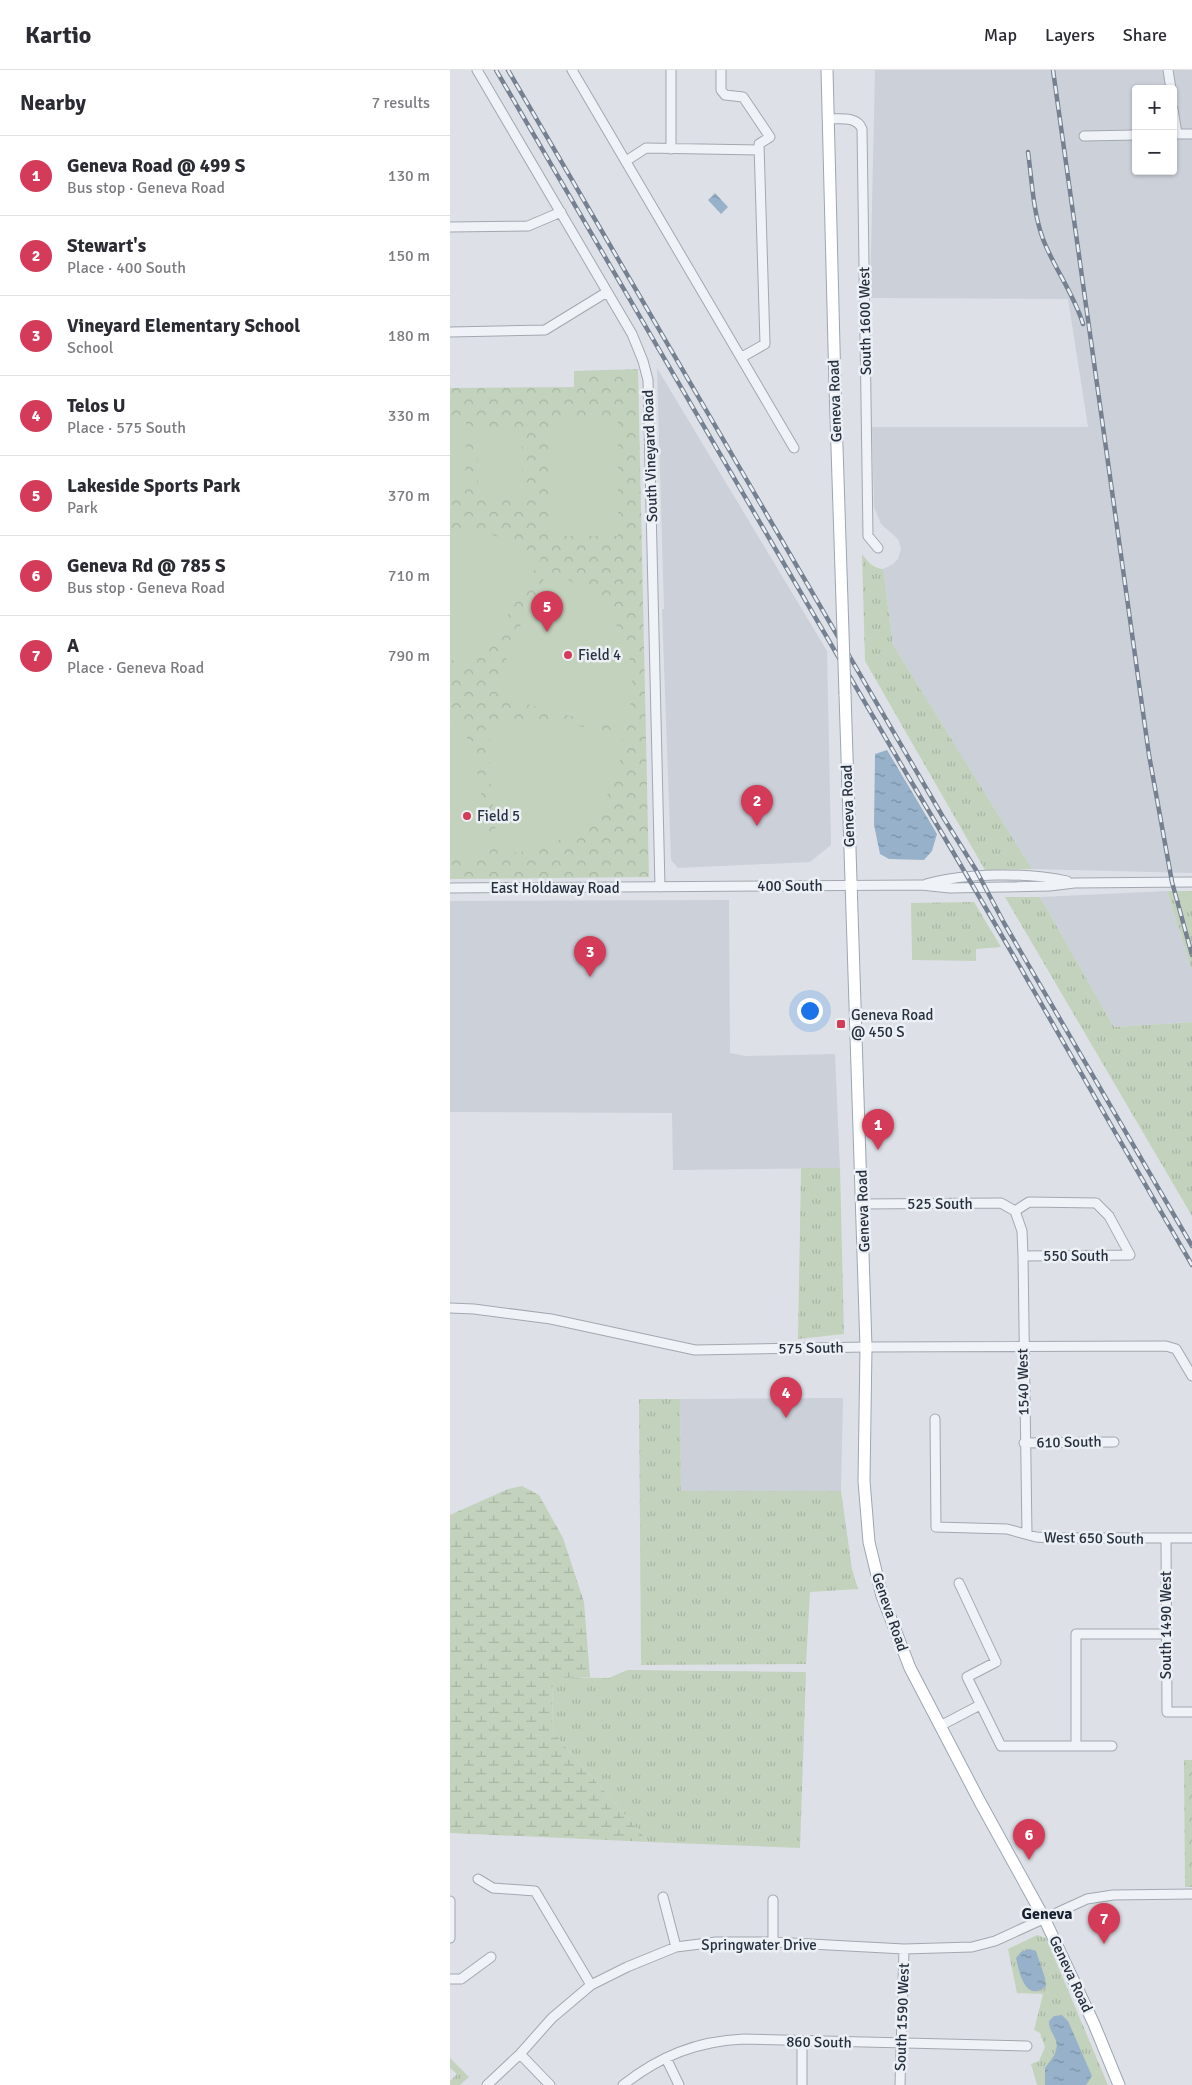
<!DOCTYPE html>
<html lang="en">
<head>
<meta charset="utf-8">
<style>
	body { margin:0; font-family:Signika,sans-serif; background:#f2f2f3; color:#2b2b33 }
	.controls { position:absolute; right:15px; top:15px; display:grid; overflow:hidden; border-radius:5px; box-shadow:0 1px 4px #0004 }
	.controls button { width:45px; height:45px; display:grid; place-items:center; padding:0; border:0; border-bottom:1px solid #e1e1e2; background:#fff; color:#2b2b33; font:25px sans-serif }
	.you { position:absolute; left:359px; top:940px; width:18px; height:18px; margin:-12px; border:4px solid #fff; border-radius:50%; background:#1a73e8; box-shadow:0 0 0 8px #1a73e833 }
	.badge { display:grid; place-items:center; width:32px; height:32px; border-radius:50%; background:#d33b59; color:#fff; font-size:16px; font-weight:700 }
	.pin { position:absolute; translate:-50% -41px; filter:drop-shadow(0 1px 2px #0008) }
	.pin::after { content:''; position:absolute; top:26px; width:18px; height:15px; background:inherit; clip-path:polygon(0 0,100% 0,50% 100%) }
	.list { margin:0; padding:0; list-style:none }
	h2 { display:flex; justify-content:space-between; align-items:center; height:65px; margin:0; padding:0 20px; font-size:21px }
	h2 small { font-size:16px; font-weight:400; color:#7c7c81 }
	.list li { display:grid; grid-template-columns:32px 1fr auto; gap:15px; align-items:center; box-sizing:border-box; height:80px; padding:0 20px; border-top:1px solid #e1e1e2 }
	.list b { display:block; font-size:19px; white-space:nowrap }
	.list p { margin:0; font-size:16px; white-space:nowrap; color:#7c7c81 }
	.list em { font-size:16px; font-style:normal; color:#7c7c81 }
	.map { position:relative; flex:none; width:742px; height:2015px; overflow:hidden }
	header { display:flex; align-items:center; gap:30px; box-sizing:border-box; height:70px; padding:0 25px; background:#fff; border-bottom:1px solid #e1e1e2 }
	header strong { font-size:24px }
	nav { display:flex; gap:28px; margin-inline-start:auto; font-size:18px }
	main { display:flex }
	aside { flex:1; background:#fff }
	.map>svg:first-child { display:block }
	.built { fill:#cbd0d9; fill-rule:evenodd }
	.grass { fill:url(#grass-tufts) }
	.forest { fill:url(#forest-crowns) }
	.wetland { fill:url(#wetland-marsh) }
	.garden { fill:#c3d2bd }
	.water { fill:url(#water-ripples) }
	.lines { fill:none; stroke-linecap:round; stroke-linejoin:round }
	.minor-casing { stroke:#a2a8b1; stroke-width:11 }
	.major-casing { stroke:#9ba6b3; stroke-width:13 }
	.minor { stroke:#eff2f6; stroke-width:9 }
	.major { stroke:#fff; stroke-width:11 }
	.rail-casing { stroke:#758191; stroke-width:4.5 }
	.rail { stroke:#ecf0f5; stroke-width:2.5; stroke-dasharray:8; stroke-linecap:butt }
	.major-bridge-casing { stroke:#9ba6b3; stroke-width:13; stroke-linecap:butt }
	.major-bridge { stroke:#fff; stroke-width:11 }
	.poi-dot { fill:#d33b59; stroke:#ecf0f5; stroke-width:2 }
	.labels { text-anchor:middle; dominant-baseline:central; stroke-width:5; stroke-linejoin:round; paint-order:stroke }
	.street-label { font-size:15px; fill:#26303e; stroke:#ecf0f5 }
	.poi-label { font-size:15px; fill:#26303e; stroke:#ecf0f5; text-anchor:start }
	.neighbourhood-label { font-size:16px; font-weight:bold; fill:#18212f; stroke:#ecf0f5 }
</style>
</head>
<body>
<header>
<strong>Kartio</strong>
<nav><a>Map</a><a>Layers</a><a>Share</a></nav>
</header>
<main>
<aside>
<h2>Nearby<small>7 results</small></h2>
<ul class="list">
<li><span class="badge">1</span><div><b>Geneva Road @ 499 S</b><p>Bus stop · Geneva Road</p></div><em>130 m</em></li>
<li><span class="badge">2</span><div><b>Stewart's</b><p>Place · 400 South</p></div><em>150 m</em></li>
<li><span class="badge">3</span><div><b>Vineyard Elementary School</b><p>School</p></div><em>180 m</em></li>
<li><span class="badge">4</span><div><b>Telos U</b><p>Place · 575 South</p></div><em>330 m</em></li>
<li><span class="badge">5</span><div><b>Lakeside Sports Park</b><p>Park</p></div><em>370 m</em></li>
<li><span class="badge">6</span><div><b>Geneva Rd @ 785 S</b><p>Bus stop · Geneva Road</p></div><em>710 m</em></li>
<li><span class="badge">7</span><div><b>A</b><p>Place · Geneva Road</p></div><em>790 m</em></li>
</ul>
</aside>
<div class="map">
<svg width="742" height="2015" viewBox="0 0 742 2015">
	<defs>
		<pattern id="grass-tufts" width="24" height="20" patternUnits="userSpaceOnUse" patternTransform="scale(1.25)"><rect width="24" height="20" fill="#c3d2bd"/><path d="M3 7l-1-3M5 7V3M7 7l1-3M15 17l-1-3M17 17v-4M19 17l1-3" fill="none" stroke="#a7b5a4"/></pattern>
		<pattern id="forest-crowns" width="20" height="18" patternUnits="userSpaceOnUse" patternTransform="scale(1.25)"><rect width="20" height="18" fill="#c3d2bd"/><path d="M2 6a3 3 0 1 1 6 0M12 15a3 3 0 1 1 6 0" fill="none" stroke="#a7b5a4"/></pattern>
		<pattern id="wetland-marsh" width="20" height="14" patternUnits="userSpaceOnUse" patternTransform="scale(1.25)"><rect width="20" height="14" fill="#c3d2bd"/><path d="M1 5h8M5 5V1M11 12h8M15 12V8" fill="none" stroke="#a7b5a4"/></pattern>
		<pattern id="water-ripples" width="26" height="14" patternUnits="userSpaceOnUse" patternTransform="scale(1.25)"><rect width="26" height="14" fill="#96b1c9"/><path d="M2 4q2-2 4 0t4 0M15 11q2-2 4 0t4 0" fill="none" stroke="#7a90a5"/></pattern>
	</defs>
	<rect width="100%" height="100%" fill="#dde1e7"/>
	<path class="built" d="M 425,0 L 742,0 L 742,803 L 582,799 L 443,575 L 433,499 L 443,494 L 448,489 L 451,479 L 448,469 L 431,454 L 424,437 L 422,357 L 638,357 L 618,229 L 420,228 ZM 686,19 L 723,19 L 723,101 L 686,101 Z
		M 207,298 L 377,581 L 381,775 L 360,792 L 228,798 L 221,790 L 212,539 L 214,539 Z
		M 717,821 L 742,901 L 742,952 L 664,957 L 590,827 Z
		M 279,830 L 280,983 L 296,986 L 385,984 L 390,1098 L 223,1100 L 222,1043 L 0,1042 L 0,831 Z
		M 393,1328 L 391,1421 L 231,1421 L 230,1329 Z"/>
	<path class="grass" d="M 412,484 C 418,492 423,498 433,499 L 443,575 L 582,799 L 535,800 L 415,591 Z
		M 717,821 L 742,821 L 742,901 Z
		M 555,827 L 590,827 L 664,957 L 742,952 L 742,1146 Z
		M 524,832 L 551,877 L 526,879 L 526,891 L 462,890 L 461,833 Z
		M 351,1098 L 390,1098 L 394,1264 L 348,1269 Z
		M 189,1329 L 230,1329 L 231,1421 L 391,1421 L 402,1499 L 408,1519 L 360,1522 L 356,1594 L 191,1595 Z
		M 177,1600 L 356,1602 L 350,1778 L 199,1772 L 102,1662 L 103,1607 L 159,1608 Z
		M 587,1865 L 596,1868 L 658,2015 L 587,2015 L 581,1994 L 589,1991 L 595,1977 L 590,1963 L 584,1960 L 593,1924 L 567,1923 L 558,1879 Z
		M 0,1988 L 19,2007 L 10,2015 L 0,2015 L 0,2011 L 7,2004 L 0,1998 Z"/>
	<path class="forest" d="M 188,299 L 199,807 L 0,809 L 0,318 L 124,317 L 124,301 Z
		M 734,1690 L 742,1690 L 742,1817 L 735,1817 Z"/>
	<path class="wetland" d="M 72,1416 L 89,1425 L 113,1468 L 134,1532 L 140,1607 L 103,1608 L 102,1662 L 199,1772 L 0,1763 L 0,1445 L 58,1419 Z"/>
	<path class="garden" d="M 100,347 L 168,347 L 168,466 L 100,466 Z
		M 0,348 L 16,348 L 15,428 L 0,428 Z
		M 27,360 L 72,360 L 73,427 L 28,427 Z
		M 16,461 C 44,463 67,471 91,489 L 53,553 L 20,596 L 12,597 L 0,588 L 0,462 Z
		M 98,501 C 167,526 197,588 175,657 L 101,642 L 50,625 L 46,618 L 64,568 Z
		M 46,650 L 99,651 L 173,664 C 171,737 121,783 48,784 L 40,709 L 40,656 Z
		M 6,655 L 14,658 L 29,709 L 40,783 L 25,788 L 0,790 L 0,657 Z"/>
	<path class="water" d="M 265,123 L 278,137 L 271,144 L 258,130 Z
		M 437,680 L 487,764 L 482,781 L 474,790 L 439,789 L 430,784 L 424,755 L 425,684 Z
		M 579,1879 L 586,1881 L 595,1908 L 596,1916 C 575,1934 569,1901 566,1888 L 571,1882 Z
		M 612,1945 L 618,1951 L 642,2006 L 636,2015 L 595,2015 L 595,1998 C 603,1987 611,1980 604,1966 C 601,1960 599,1958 599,1951 L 604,1946 Z"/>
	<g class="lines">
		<defs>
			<path id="minor" d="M 27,0 L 182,264 L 193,291 L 198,310 L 210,817
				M 122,0 L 344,378
				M 221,0 L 221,79
				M 271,0 L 271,20 L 275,25 L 293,27 L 320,67 L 309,74 L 315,274 L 292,287
				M 718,0 L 721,19
				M 723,39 L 727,64
				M 378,49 C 390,49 407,46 412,59 L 418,466 L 428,478
				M 723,64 L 742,64
				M 634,66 L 686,65
				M 176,91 L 196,78 L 309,80
				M 0,157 L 78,156 L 111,142
				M 0,262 L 95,260 L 157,222
				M 476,814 C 515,803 577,802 617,811
				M 0,818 L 471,815 L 500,818 L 600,816 L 624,813 L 742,812
				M 412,1134 L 551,1133 L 565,1141 L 572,1161 L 573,1186 L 577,1464
				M 565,1141 L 579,1132 L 646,1133 L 659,1146 L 680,1185 L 573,1186
				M 0,1238 L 24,1239 L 101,1249 L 245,1280 L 416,1277 L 716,1276 L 726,1279 L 742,1306
				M 485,1349 L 486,1457 L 557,1459 L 586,1467 L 600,1468 L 742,1468
				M 574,1373 L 664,1372
				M 716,1468 L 717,1642 L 742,1642
				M 509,1513 L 546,1592 L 517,1607 L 551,1676 L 662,1676
				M 490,1656 L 530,1635
				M 626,1676 L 626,1564 L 716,1564
				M 28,1809 L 43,1818 L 85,1821 L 141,1915
				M 213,1827 L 226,1877
				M 323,1830 L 323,1872
				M 0,1831 L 0,1868
				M 0,1909 L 11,1909 L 41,1887
				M 70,1984 L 100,2015
				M 216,1988 L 229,2015
				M 37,2015 L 70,1984 L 102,1948 L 141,1915 L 177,1897 L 226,1877 L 266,1872 L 323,1872 L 454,1879 L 522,1877 L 545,1871 L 637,1829 L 663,1825 L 742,1824
				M 173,2015 C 210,1986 247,1971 294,1969 L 577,1976
				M 352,2015 L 352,1972
				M 450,2015 L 454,1879"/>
			<path id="major" d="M 377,0 L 385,316
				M 395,624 L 416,1277 L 414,1411 L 419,1472 L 432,1526 L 460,1598 L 530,1732 L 594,1848 L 644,1954 L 669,2015"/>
		</defs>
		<use href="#minor" class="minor-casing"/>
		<use href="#major" class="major-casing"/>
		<use href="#minor" class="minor"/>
		<use href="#major" class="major"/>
		<defs>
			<path id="rail" d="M 46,0 L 459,708 C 556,869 647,1033 742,1195
				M 58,0 L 493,747 L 526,800 L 554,853 L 742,1176
				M 603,0 L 699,685 L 722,812 L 742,885
				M 578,82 C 582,111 583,142 593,169 C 604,198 624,224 633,254"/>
		</defs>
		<use href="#rail" class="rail-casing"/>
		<use href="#rail" class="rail"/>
		<defs>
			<path id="major-bridge" d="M 385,316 L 395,624"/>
		</defs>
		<use href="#major-bridge" class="major-bridge-casing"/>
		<use href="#major-bridge" class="major-bridge"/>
	</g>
	<g class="poi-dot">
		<circle cx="118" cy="585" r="5"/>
		<circle cx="17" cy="746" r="5"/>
		<rect x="386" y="949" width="10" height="10" rx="2.5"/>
	</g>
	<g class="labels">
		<g class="street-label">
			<text transform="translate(415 251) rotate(-91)">South 1600 West</text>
			<text transform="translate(385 331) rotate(-92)">Geneva Road</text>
			<text transform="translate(200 386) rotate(-92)">South Vineyard Road</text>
			<text transform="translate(398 736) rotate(-92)">Geneva Road</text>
			<text x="340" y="816">400 South</text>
			<text x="105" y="818">East Holdaway Road</text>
			<text x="490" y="1134">525 South</text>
			<text transform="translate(413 1141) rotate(-92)">Geneva Road</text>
			<text x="626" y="1186">550 South</text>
			<text transform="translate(361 1278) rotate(-1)">575 South</text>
			<text transform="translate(573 1312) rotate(-91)">1540 West</text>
			<text transform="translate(619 1372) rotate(-1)">610 South</text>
			<text transform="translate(644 1468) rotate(1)">West 650 South</text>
			<text transform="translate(440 1542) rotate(71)">Geneva Road</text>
			<text transform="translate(716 1555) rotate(-90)">South 1490 West</text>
			<text x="309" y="1875">Springwater Drive</text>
			<text transform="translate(621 1904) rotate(65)">Geneva Road</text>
			<text transform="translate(452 1947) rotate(-88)">South 1590 West</text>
			<text transform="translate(369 1972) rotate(1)">860 South</text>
		</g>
		<g class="poi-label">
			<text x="128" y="585">Field 4</text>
			<text x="27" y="746">Field 5</text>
			<text x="401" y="945">Geneva Road<tspan x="401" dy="17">@ 450 S</tspan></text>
		</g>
		<g class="neighbourhood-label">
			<text x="597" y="1844">Geneva</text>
		</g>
	</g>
</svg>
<div class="controls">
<button>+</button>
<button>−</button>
</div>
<div class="you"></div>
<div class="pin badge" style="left:428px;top:1080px">1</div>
<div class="pin badge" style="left:307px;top:756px">2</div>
<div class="pin badge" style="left:140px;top:907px">3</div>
<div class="pin badge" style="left:336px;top:1348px">4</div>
<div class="pin badge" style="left:97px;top:562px">5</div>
<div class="pin badge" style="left:579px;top:1790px">6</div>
<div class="pin badge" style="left:654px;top:1874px">7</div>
</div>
</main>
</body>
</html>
